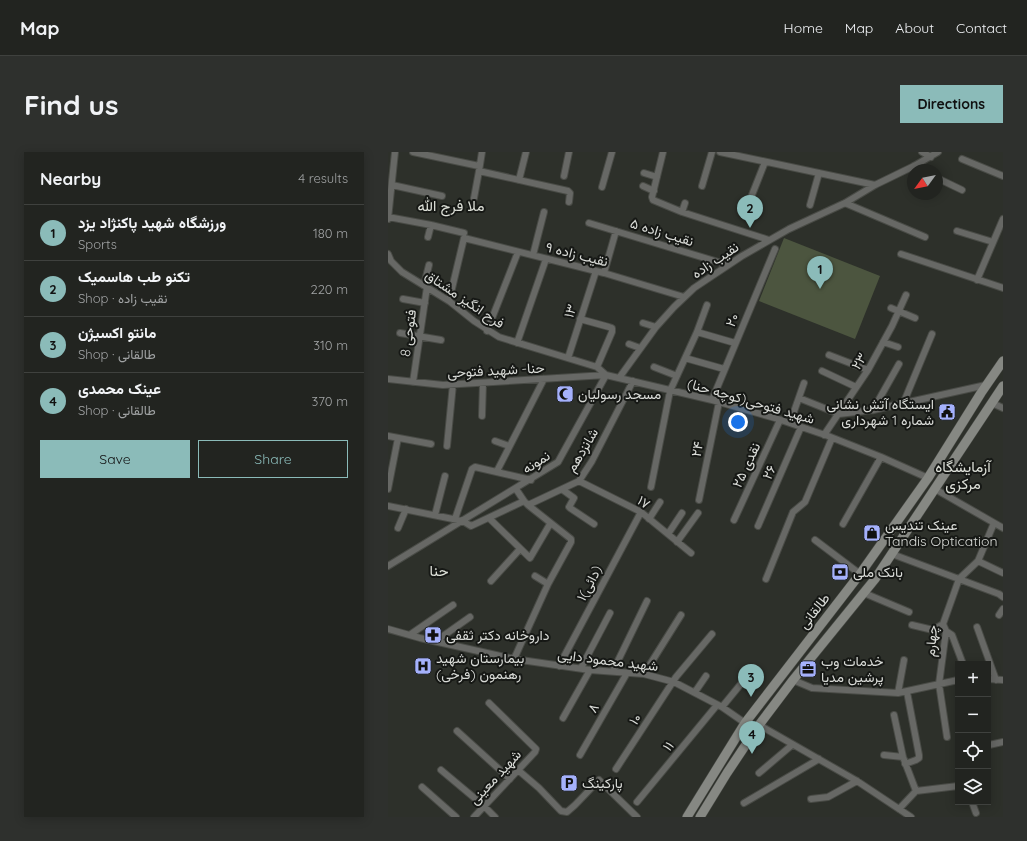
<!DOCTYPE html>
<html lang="en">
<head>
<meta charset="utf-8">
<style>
	body { margin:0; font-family:Quicksand,Vazirmatn,sans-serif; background:#2e302d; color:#f1f3f6 }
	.controls { position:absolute; right:12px; bottom:12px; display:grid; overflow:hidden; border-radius:0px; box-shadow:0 2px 10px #0003 }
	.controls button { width:36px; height:36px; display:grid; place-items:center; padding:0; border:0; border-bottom:1px solid #3f413e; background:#222420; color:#f1f3f6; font:20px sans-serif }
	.compass { position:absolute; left:519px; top:12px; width:36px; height:36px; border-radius:50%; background:#222420; box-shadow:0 2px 10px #0003; rotate:237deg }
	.you { position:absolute; left:350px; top:270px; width:14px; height:14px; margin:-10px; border:3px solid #fff; border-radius:50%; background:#1a73e8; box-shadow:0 0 0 6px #1a73e833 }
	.badge { display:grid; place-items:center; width:26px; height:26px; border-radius:50%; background:#8bbbb9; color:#111; font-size:13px; font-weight:700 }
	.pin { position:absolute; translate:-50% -33px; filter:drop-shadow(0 1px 2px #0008) }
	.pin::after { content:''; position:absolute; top:21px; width:14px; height:12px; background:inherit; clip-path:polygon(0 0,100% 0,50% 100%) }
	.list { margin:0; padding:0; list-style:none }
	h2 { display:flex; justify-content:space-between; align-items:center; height:52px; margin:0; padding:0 16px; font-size:17px }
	h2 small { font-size:13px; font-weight:400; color:#a2a4a5 }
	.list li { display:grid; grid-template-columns:26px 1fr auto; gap:12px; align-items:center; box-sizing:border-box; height:56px; padding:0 16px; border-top:1px solid #3f413e }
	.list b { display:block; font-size:15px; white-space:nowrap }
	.list p { margin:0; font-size:13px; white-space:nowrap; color:#a2a4a5 }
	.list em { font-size:13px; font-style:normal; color:#a2a4a5 }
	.actions { display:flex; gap:8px; padding:12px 16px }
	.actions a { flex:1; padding:9px 0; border:1px solid #8bbbb9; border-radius:0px; text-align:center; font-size:14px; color:#8bbbb9 }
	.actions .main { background:#8bbbb9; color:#111 }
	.icon { flex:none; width:22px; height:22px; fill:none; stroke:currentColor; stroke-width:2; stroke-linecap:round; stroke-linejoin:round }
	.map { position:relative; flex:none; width:615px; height:665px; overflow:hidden; border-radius:0px }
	header { display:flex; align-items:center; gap:24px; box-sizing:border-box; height:56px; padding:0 20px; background:#222420; border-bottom:1px solid #3f413e }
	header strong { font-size:19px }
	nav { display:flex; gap:22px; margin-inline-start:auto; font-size:14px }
	.intro { display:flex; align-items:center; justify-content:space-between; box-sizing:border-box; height:96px; padding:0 24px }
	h1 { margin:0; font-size:28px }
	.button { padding:10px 18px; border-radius:0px; background:#8bbbb9; color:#111; font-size:14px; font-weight:700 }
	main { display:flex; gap:24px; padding:0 24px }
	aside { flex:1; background:#222420; border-radius:0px; box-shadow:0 2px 10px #0003 }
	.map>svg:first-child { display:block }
	.green { fill:#4c553f }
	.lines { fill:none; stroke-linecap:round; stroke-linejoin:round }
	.street-casing { stroke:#494b46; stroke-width:8 }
	.secondary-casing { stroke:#494b46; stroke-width:10 }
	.street { stroke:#676865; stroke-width:6 }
	.secondary { stroke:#868883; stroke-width:9 }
	.labels { text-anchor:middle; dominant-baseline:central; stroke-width:4; stroke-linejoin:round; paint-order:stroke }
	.street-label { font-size:14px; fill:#d9dbd7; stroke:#161815 }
	.poi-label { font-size:14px; fill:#d9dbd7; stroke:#161815; text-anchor:start }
	.neighbourhood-label { font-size:15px; fill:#dde0d8; stroke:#161815 }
</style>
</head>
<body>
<header>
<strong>Map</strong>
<nav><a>Home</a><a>Map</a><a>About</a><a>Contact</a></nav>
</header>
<div class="intro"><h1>Find us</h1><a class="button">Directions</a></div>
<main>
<aside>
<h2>Nearby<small>4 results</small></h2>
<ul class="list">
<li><span class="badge">1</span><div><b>ورزشگاه شهید پاکنژاد یزد</b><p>Sports</p></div><em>180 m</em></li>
<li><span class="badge">2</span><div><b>تکنو طب هاسمیک</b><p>Shop · نقیب زاده</p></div><em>220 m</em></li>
<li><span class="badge">3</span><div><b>مانتو اكسيژن</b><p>Shop · طالقانی</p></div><em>310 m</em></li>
<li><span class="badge">4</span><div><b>عینک محمدی</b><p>Shop · طالقانی</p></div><em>370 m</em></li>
</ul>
<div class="actions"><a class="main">Save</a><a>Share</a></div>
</aside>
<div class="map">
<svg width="615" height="665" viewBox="0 0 615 665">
	<rect width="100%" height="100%" fill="#2d302a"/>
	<path class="green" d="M 396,86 L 492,124 L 467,187 L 371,149 Z"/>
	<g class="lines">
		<defs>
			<path id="street" d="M 25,0 L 91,14
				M 275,0 L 264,45 L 265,48 L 294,60 L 381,88
				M 332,0 L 487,33
				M 534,0 L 543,5
				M 574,7 L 615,24
				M 526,14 L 534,18
				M 91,19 L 180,39 L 182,41 L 181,50
				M 256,21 L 269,25
				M 176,24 L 181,0
				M 549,26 L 574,38
				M 131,28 L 138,0
				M 4,33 L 54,44
				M 255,34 L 266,39
				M 314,34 L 324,0
				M 214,35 L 224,0
				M 86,46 L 91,19 L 94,0
				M 457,51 L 537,85
				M 360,53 L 377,10
				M 422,53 L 431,21
				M 294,60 L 297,51
				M 0,65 L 43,73 L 76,81
				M 0,67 L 7,0
				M 201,71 L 340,113
				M 569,79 L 605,90
				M 40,85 L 43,73
				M 0,102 L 3,109 L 14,120 L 61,149 L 86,169 L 111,185 L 209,215 L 218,223
				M 513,102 L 615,136
				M 145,103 L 156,60
				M 216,121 L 228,79
				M 589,128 L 615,67
				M 36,133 L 41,113
				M 15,147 L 37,151
				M 61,149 L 76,86 L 216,121 L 296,145
				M 503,156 L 527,166
				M 192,167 L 221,175 L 224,176 L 224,180 L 209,215
				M 255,171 L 268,175
				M 99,179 L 130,100
				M 309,180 L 347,191
				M 12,181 L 53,188
				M 495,190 L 510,195
				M 129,191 L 158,107
				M 241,192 L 252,196
				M 441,203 L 480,218
				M 180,206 L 208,119
				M 297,206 L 336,217
				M 266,215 L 289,224
				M 434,219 L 468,235
				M 231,226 L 268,175 L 286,155 L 306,136 L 354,104 L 401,77 L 457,51 L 487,33 L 526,14 L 550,0
				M 0,227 L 55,233 L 218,223 L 324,248 L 387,266 L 440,284 L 493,305 L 540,326
				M 25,230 L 39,135
				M 411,246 L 451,262 L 485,258 L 598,233
				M 324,248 L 387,97
				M 604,251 L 615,256
				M 515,252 L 544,182
				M 485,258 L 511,212
				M 94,264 L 95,231
				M 402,271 L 416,231
				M 436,283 L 480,218 L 504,174 L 518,143
				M 0,284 L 43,292
				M 107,289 L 121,294
				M 59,294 L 65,232
				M 109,319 L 156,227
				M 191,329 L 253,360 L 303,401
				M 263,335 L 282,239 L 309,180 L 319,153
				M 0,337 L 10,286
				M 128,337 L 136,349
				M 547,337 L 615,376
				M 175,338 L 186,346 L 181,355 L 182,356 L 206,372
				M 311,348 L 331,250
				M 0,354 L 75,369 L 83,374 L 136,349 L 140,353 L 191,329 L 204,309 L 245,229
				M 47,363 L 57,324
				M 101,366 L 142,406 L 162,372
				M 67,367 L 84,317 L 87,315 L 143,328
				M 261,367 L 272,350
				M 346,368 L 392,268
				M 455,372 L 493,305
				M 370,374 L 413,275
				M 10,376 L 18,357
				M 280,382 L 294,361
				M 427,388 L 472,422
				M 289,390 L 310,361
				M 504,402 L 611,442 L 615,445
				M 590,409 L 615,421
				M 0,414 L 170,310 L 218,223
				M 147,424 L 160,432
				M 378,427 L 405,360 L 417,350 L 444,286
				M 103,429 L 132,397
				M 476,441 L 521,460
				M 611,463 L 615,457
				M 524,473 L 545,478 L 555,472
				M 589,475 L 608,528
				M 0,477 L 32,486 L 126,507 L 202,518 L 256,522 L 286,530 L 334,555 L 357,571
				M 558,479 L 564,483 L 575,512
				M 23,482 L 65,453
				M 48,489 L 82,465
				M 126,507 L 160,432 L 183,390 L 183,387 L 140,353
				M 171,514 L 253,360
				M 193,516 L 222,461
				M 225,519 L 259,449
				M 256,522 L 293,463
				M 600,527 L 615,528
				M 405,528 L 424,536 L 510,541 L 570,528
				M 307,540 L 318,524
				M 510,541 L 516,508
				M 334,555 L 366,516
				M 506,563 L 515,605 L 528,639 L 511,657
				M 175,566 L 202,518
				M 371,573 L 469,629 L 523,665
				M 69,579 L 122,627
				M 559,585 L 551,532 L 558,479 L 555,472 L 571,427 L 590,409 L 606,371
				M 601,593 L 615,590
				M 192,603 L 239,521
				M 496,603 L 515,605
				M 517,612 L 528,608 L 531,606 L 531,603 L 519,540
				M 228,617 L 288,525 L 324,482
				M 53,618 L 96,654 L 107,665
				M 130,618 L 151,636 L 173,659 L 179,660 L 187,653 L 211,628 L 249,665
				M 371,621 L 404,593
				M 34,635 L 68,665
				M 528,639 L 570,634
				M 423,647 L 440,645 L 469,629
				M 249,650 L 329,553
				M 584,650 L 588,661
				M 356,651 L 431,607
				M 86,665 L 147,600 L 148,597 L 101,551"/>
			<path id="secondary" d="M 299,665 L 357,571 L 472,422 L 540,326 L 593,241 L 615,209
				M 312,665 L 339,621 L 371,573 L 405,528 L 487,427 L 615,234"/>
		</defs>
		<use href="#street" class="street-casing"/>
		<use href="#secondary" class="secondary-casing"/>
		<use href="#street" class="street"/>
		<use href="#secondary" class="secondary"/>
	</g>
	<defs>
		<symbol id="mosque-square" viewBox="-11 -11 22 22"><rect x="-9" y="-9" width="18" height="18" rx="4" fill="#a5b1fc" stroke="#161815"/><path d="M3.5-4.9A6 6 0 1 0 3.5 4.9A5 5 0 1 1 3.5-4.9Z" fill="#111"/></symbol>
		<symbol id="civic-square" viewBox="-11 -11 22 22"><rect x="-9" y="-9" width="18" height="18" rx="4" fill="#a5b1fc" stroke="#161815"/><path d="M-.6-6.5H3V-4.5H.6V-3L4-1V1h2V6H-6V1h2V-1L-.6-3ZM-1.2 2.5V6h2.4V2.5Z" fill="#111"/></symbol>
		<symbol id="shop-square" viewBox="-11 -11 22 22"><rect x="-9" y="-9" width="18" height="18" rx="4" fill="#a5b1fc" stroke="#161815"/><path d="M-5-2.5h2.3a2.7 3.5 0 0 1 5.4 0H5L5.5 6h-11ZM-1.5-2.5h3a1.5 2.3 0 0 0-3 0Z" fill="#111"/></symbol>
		<symbol id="bank-square" viewBox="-11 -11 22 22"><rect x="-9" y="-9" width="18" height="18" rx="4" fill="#a5b1fc" stroke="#161815"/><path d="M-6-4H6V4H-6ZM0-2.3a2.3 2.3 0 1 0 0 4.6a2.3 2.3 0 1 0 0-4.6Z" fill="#111"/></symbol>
		<symbol id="pharmacy-square" viewBox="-11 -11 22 22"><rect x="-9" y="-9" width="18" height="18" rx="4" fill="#a5b1fc" stroke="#161815"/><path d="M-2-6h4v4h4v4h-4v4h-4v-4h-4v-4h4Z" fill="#111"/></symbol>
		<symbol id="hospital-square" viewBox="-11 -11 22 22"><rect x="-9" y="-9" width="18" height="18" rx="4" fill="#a5b1fc" stroke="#161815"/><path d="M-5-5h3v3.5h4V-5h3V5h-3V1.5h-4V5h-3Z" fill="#111"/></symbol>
		<symbol id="office-square" viewBox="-11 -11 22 22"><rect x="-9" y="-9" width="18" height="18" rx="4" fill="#a5b1fc" stroke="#161815"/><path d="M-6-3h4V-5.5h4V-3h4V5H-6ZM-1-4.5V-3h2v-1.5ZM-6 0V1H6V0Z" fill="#111"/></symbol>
		<symbol id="parking-square" viewBox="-11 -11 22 22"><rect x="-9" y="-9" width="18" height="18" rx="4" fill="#a5b1fc" stroke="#161815"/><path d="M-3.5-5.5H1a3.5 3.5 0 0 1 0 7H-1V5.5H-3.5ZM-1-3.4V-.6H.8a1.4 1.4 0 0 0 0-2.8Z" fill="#111"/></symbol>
	</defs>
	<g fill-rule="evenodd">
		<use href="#mosque-square" x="167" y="232" width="20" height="20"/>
		<use href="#civic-square" x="549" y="250" width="20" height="20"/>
		<use href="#shop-square" x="474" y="371" width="20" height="20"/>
		<use href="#bank-square" x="442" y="410" width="20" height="20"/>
		<use href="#pharmacy-square" x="35" y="473" width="20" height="20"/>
		<use href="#hospital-square" x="25" y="504" width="20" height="20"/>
		<use href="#office-square" x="410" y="507" width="20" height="20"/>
		<use href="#parking-square" x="171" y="621" width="20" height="20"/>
	</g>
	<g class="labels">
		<g class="street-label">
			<text transform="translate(274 80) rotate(17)">نقیب زاده ۵</text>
			<text transform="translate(189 102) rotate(14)">نقیب زاده ۹</text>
			<text transform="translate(327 108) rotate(-34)">نقیب زاده</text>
			<text transform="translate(77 147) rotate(34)">فرح انگیز مشتاق</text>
			<text transform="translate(182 159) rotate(-72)">۱۳</text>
			<text transform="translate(344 168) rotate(-67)">۲۰</text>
			<text transform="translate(20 181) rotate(-82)">فتوحی 8</text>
			<text transform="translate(471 209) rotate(-59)">۲۳</text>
			<text transform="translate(108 218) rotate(-3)">حنا- شهید فتوحی</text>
			<text transform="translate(363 249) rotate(16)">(کوچه حنا)شهید فتوحی</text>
			<text transform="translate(309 297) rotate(-79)">۲۴</text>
			<text transform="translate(194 298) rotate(-59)">شانزدهم</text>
			<text transform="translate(148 310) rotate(-33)">نمونه</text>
			<text transform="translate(358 313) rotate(-65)">۲۵ نقدی</text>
			<text transform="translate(381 320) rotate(-67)">۲۶</text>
			<text transform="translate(256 350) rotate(32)">۱۷</text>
			<text transform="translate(201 431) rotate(-62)">۱(دائی)</text>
			<text transform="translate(426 459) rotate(-52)">طالقانی</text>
			<text transform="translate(543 489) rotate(-86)">چهارم</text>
			<text transform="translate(220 508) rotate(7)">شهید محمود دایی</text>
			<text transform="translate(205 556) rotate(-60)">۸</text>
			<text transform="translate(247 567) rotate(-56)">۱۰</text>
			<text transform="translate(280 594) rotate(-51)">۱۱</text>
			<text transform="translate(107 625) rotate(-47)">شهید معینی</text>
		</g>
		<g class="poi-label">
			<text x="190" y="242">مسجد رسولیان</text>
			<text x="546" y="252" text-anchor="end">ایستگاه آتش نشانی<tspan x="546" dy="16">شماره 1 شهرداری</tspan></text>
			<text x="497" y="373">عینک تندیس<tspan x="497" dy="16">Tandis Optication</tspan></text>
			<text x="465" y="420">بانک ملی</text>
			<text x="58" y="483">داروخانه دکتر ثقفی</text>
			<text x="48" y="506">بیمارستان شهید<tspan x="48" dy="16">رهنمون (فرخی)</tspan></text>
			<text x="433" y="509">خدمات وب<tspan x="433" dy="16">پرشین مدیا</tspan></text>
			<text x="194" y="631">پارکینگ</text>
		</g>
		<g class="neighbourhood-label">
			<text x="63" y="53">ملا فرج الله</text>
			<text x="575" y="314">آزمایشگاه<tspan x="575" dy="17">مرکزی</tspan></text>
			<text x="51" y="418">حنا</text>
		</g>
	</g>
</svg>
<div class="controls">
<button>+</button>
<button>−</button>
<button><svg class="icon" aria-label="locate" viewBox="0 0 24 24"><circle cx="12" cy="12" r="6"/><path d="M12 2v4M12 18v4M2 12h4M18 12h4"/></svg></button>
<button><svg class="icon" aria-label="layers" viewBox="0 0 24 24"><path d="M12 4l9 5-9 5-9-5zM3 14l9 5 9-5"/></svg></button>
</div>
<svg class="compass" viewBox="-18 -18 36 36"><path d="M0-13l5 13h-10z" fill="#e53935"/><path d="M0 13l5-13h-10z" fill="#a2a4a5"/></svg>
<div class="you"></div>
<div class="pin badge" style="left:432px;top:137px">1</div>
<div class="pin badge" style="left:362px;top:76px">2</div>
<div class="pin badge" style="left:363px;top:545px">3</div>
<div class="pin badge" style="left:364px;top:602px">4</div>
</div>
</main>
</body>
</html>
